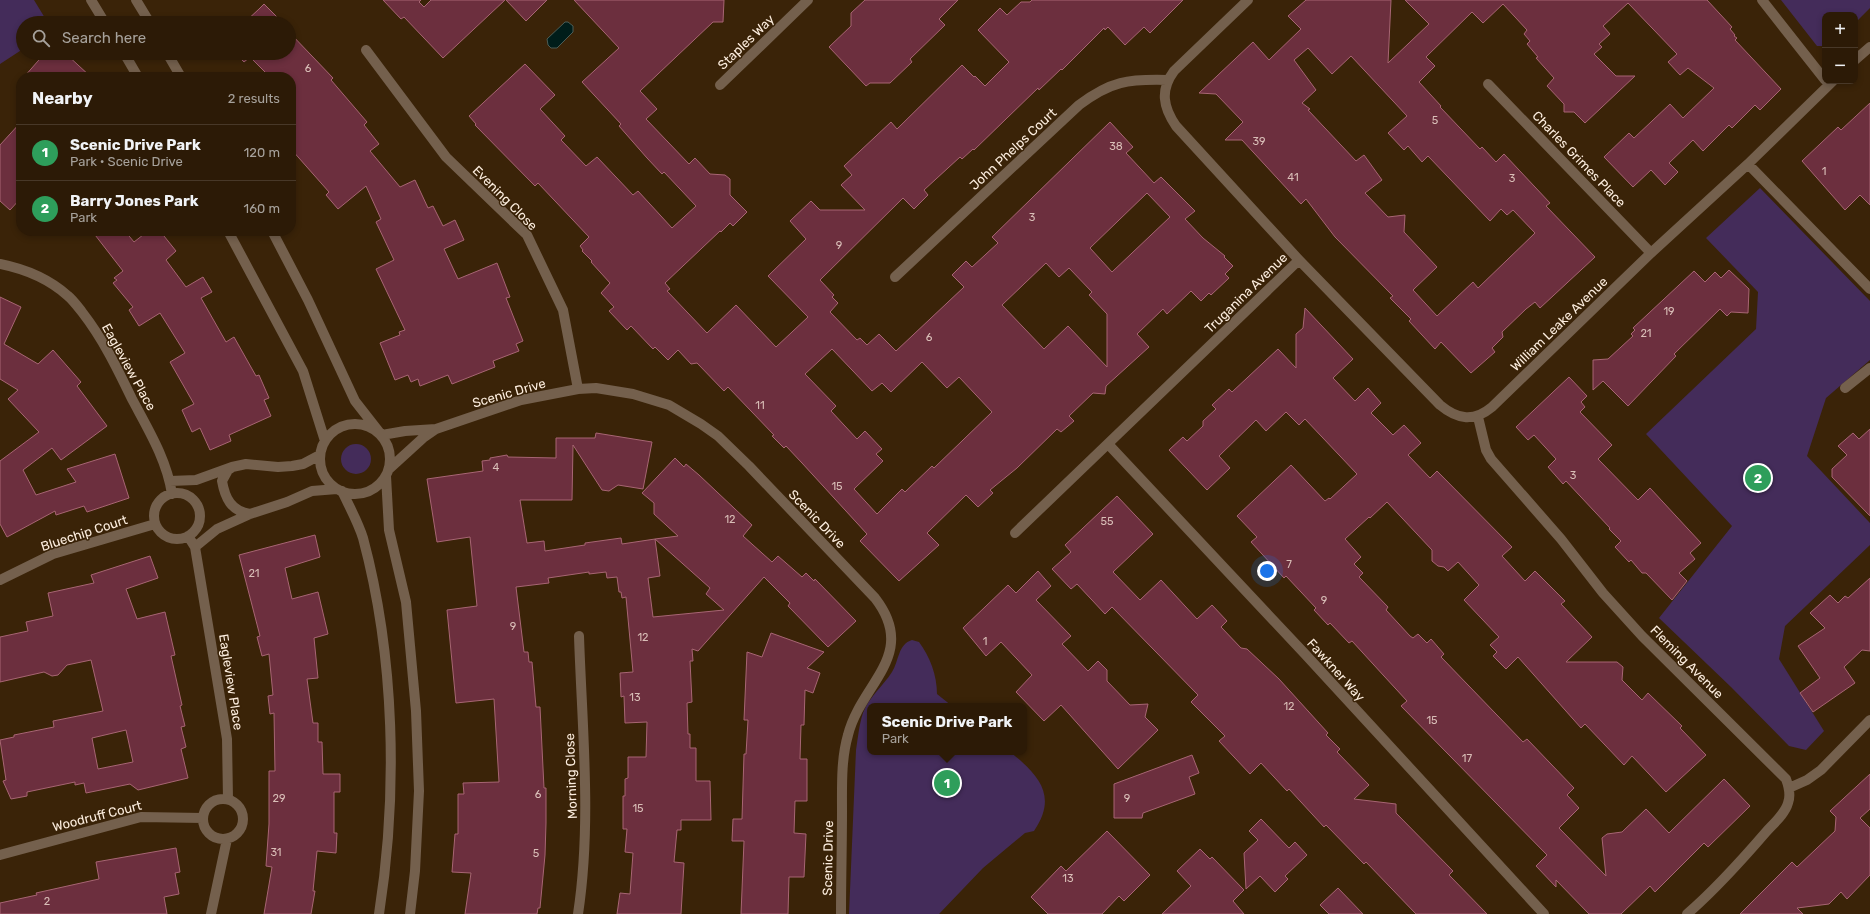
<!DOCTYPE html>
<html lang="en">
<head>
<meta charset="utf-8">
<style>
	body { margin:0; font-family:Rubik,sans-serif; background:#342310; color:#f1f3f6 }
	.controls { position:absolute; right:12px; top:12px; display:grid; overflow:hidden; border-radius:8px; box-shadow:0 2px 6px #0003 }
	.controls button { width:36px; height:36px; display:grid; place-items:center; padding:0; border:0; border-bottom:1px solid #483828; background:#2c1a06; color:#f1f3f6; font:20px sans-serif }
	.you { position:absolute; left:1267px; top:571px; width:14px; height:14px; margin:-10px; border:3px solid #fff; border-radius:50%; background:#1a73e8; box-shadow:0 0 0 6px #1a73e833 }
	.badge { display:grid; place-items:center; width:26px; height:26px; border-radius:50%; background:#2563eb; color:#fff; font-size:13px; font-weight:700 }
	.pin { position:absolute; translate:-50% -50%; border:2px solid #fff; box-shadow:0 1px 4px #0006 }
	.popup { position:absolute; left:867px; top:703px; width:160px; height:52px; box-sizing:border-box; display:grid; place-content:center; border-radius:8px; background:#2c1a06; filter:drop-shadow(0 1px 3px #0005); font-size:13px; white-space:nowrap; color:#a6a19b }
	.popup b { font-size:15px; color:#f1f3f6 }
	.popup::after { content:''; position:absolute; left:50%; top:100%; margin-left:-8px; border:8px solid transparent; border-top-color:#2c1a06 }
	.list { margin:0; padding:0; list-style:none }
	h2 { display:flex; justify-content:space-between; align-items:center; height:52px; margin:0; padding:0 16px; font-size:17px }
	h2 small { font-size:13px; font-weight:400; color:#a6a19b }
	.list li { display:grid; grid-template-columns:26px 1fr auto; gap:12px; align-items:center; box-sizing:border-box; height:56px; padding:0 16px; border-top:1px solid #483828 }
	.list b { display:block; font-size:15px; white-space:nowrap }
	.list p { margin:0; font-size:13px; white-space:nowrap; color:#a6a19b }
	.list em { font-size:13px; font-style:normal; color:#a6a19b }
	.icon { flex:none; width:22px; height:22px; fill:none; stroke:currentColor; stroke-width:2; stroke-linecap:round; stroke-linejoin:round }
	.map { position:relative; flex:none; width:1870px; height:914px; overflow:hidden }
	.search { position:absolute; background:#2c1a06; box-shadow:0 2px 6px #0003; left:16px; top:16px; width:280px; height:44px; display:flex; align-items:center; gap:10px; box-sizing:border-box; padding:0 14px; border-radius:22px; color:#a6a19b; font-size:15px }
	.panel { position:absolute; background:#2c1a06; box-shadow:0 2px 6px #0003; left:16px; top:72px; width:280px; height:164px; border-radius:16px }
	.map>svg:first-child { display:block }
	.green { fill:#442c5a }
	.water { fill:#001d1a; stroke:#4c5c55 }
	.building { fill:#6c2f3e; stroke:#a76573; fill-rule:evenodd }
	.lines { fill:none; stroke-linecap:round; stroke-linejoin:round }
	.minor { stroke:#74604d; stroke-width:10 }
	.labels { text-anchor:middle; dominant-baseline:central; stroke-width:3; stroke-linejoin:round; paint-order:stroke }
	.number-label { font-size:11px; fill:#d9beb7 }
	.street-label { font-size:13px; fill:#fdeedf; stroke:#3a2308 }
</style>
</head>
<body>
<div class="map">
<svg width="1870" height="914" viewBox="0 0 1870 914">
	<rect width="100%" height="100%" fill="#3a2308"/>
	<path class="green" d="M 0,0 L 34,0 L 48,23 L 23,23 L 23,49 L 0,64 Z
		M 1781,0 L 1870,0 L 1870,8 L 1855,23 L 1855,15 L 1825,15 L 1825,46 L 1817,46 Z
		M 1760,188 L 1870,301 L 1870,360 L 1826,398 L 1807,456 L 1870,523 L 1870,545 L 1785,626 L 1779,659 L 1824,731 L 1806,750 L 1789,746 L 1731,687 L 1659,618 L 1732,526 L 1646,434 L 1756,329 L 1758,292 L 1706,238 Z
		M341 459a15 15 0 1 1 30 0a15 15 0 1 1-30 0Z
		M 912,640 L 919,642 C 930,657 937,675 937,694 L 952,706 L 870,706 L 870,752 L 1010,752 C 1039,775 1058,796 1034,831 L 1025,833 L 983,868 L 939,914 L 849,914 L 856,750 C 858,738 859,725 863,713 C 869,697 883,686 892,672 C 899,661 898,644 912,640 Z"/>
	<path class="water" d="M 565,22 L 568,22 L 573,26 L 573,32 L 557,48 L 551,48 L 548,45 L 547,39 Z"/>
	<path class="building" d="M 383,0 L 421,0 L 419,2 L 424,7 L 431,0 L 505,0 L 443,58 L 404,17 L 401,19 Z
		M 506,0 L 547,0 L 526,21 Z
		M 574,0 L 724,0 L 723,22 L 713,22 L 640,91 L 657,109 L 646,119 L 689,164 L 695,158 L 710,174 L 725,175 L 730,179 L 730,195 L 747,212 L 733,226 L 730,223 L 721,232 L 720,231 L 665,283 L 670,289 L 667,291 L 707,333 L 736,305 L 776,347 L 808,317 L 768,276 L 806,239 L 790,221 L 811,201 L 820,210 L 865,210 L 841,185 L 852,175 L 844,166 L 891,122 L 897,129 L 962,65 L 974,77 L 975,76 L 985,86 L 1009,62 L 978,30 L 1000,8 L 1007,15 L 1021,2 L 1030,2 L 1032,0 L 1183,0 L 1150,33 L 1144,27 L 1125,45 L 1108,27 L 1105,30 L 1104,28 L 1062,70 L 1061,69 L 1039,90 L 1038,88 L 974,150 L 973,149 L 962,159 L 960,157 L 924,190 L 928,195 L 914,209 L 903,198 L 820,280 L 834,295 L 832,297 L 838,303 L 830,312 L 857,340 L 860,338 L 867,345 L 879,334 L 896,351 L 964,287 L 952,275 L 966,261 L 972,267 L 998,243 L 992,237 L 1110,122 L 1133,147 L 1126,153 L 1154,183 L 1161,177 L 1195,211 L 1185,219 L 1203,238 L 1225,256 L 1224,257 L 1233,266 L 1225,274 L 1229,278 L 1211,295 L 1209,293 L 1201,301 L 1191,291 L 1167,314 L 1163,309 L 1137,334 L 1149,347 L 1106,386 L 1105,394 L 1093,393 L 1069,416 L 1074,421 L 1061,432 L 1057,429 L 1017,468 L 990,490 L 993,493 L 978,507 L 966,495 L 927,533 L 939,545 L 899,581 L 860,541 L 867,534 L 802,463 L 786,446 L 784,448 L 772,436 L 774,435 L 728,387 L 724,391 L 697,363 L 691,364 L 678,350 L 668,360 L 655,347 L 653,349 L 631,326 L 627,330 L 609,311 L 614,307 L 601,293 L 610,283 L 591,262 L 592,261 L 582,251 L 583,250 L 580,246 L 589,237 L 538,183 L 535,186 L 475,125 L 476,124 L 469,116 L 525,64 L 555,95 L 540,109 L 565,136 L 561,140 L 586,166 L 597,157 L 633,195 L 638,191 L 672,228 L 696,206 L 664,172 L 662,174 L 647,158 L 619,126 L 621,124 L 582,82 L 619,48 ZM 1147,193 L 1170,217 L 1112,272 L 1090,248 ZM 1046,263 L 1059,277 L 1069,268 L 1092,292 L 1089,295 L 1107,314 L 1107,367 L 1068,326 L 1044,349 L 1002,305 ZM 832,349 L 872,391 L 882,383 L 891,392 L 922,362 L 947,388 L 959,377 L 992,412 L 934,468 L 932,466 L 905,492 L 902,489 L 877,514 L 854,489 L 883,461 L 876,454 L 882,449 L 865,431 L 857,439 L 831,411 L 836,406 L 805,374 Z
		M 865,0 L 958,0 L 939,19 L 945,25 L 910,59 L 912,62 L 890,83 L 870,83 L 866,86 L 829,47 L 851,26 L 851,13 Z
		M 1306,0 L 1391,0 L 1388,63 L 1429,24 L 1405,0 L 1707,0 L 1732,27 L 1730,29 L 1735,35 L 1734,36 L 1737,38 L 1735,40 L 1781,89 L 1760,110 L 1755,105 L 1732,128 L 1729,125 L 1703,151 L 1693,140 L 1669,163 L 1678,172 L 1665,185 L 1651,170 L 1633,187 L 1604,157 L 1629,133 L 1634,138 L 1670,104 L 1683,118 L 1714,88 L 1688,68 L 1680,75 L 1668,62 L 1677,54 L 1628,3 L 1603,26 L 1610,34 L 1599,44 L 1602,47 L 1594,54 L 1616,76 L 1635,76 L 1585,123 L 1574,112 L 1564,112 L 1564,104 L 1547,86 L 1554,78 L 1536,58 L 1538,57 L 1527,44 L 1530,41 L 1524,34 L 1527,30 L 1503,4 L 1483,23 L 1472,12 L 1426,57 L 1435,66 L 1419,82 L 1441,106 L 1440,107 L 1480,149 L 1482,147 L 1496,162 L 1504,154 L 1550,203 L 1546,206 L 1595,257 L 1540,308 L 1535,302 L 1526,309 L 1502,332 L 1503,337 L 1492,348 L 1495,352 L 1471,373 L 1441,342 L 1435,349 L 1409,321 L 1411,319 L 1390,298 L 1393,296 L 1335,237 L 1306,199 L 1301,204 L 1242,140 L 1225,140 L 1243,122 L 1216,94 L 1199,93 L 1253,42 L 1269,60 L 1301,29 L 1288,16 ZM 1308,48 L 1332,74 L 1351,56 L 1407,116 L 1388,133 L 1404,150 L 1408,146 L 1422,162 L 1428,156 L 1490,221 L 1501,209 L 1507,215 L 1513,210 L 1535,233 L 1478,288 L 1473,282 L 1437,316 L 1413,290 L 1437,267 L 1404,232 L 1405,215 L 1388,217 L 1365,193 L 1382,180 L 1364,155 L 1356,161 L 1308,110 L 1310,109 L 1302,103 L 1316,90 L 1294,60 Z
		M 264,4 L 283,23 L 244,23 L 259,9 Z
		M 289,32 L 333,78 L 331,80 L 367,122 L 364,125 L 379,144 L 370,151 L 400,187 L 415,180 L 428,208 L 433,206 L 443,226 L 455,220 L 464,240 L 444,249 L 458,279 L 497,263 L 510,297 L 506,298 L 523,341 L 516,344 L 519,351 L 493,361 L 495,367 L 452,384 L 448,375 L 420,386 L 418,379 L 411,382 L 408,375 L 395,380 L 380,343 L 400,335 L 399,332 L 405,330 L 376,269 L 394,260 L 376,222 L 381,219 L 366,186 L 338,209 L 326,195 L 329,192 L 291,149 L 291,77 L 270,77 L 250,57 L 244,62 L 235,53 L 289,53 Z
		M 45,53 L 65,53 L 91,77 L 24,77 Z
		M 1870,103 L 1870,205 L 1860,195 L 1845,210 L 1802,161 L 1838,127 L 1841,130 Z
		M 21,122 L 21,198 L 10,210 L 0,201 L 0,145 Z
		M 92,231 L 125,231 L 134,242 L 148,231 L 160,231 L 176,251 L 166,260 L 186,287 L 203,277 L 212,292 L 201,298 L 226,342 L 234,337 L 256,376 L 259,375 L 269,398 L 264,400 L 271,416 L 229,435 L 231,441 L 210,450 L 200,428 L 192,432 L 182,410 L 194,404 L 170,362 L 185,353 L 160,313 L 139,326 L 129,310 L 133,307 L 113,283 L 117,280 L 114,278 L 123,271 Z
		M 1729,270 L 1749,289 L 1748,313 L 1731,312 L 1727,316 L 1720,309 L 1674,354 L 1676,356 L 1628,406 L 1603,381 L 1593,390 L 1593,360 L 1608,359 L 1633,336 L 1631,334 L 1635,330 L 1633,328 L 1694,271 L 1705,282 L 1715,272 L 1721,278 Z
		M 0,297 L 21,307 L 4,344 L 38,364 L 53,350 L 81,382 L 77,386 L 107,426 L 61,460 L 52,448 L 23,470 L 36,495 L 76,482 L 67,469 L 115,454 L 129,498 L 87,512 L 84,506 L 56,515 L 55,511 L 7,537 L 0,524 L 0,461 L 39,432 L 8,399 L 18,390 L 0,379 Z
		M 1305,308 L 1353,359 L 1333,378 L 1355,401 L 1368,388 L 1381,403 L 1371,413 L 1393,435 L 1404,425 L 1421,443 L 1408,455 L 1430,478 L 1437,471 L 1512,547 L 1502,556 L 1525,581 L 1535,571 L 1565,601 L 1561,604 L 1592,637 L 1566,662 L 1617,662 L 1623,667 L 1622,680 L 1642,700 L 1648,693 L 1682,726 L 1680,728 L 1706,755 L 1666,792 L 1632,756 L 1624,765 L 1585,724 L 1581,728 L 1518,657 L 1506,669 L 1493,656 L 1497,652 L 1490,645 L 1499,637 L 1464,600 L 1479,585 L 1458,562 L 1448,571 L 1444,567 L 1438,566 L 1432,561 L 1432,550 L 1387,502 L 1370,518 L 1369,517 L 1345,539 L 1361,557 L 1354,564 L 1363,573 L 1359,577 L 1388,607 L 1386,610 L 1410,636 L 1413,638 L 1418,634 L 1427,643 L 1431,639 L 1444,654 L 1441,657 L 1523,742 L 1527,739 L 1574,788 L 1567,795 L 1579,808 L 1559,828 L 1606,876 L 1602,838 L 1607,834 L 1622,832 L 1646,809 L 1669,833 L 1724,779 L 1750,806 L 1708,847 L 1704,843 L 1655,892 L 1650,886 L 1621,914 L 1589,914 L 1556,880 L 1556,887 L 1536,866 L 1547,855 L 1401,706 L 1407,701 L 1384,676 L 1352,641 L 1349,643 L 1330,623 L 1328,625 L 1314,610 L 1316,608 L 1286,576 L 1284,578 L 1251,542 L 1257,537 L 1237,516 L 1291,465 L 1325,501 L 1329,498 L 1330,499 L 1357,474 L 1305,419 L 1299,425 L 1286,412 L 1266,431 L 1256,420 L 1219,456 L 1230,468 L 1207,490 L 1169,450 L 1183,437 L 1187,441 L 1203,426 L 1203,421 L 1216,409 L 1212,405 L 1229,389 L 1232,392 L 1278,349 L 1296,368 L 1296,334 L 1303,328 Z
		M 1569,377 L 1587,396 L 1581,402 L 1585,407 L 1580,412 L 1612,445 L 1598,459 L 1638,500 L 1650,488 L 1701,543 L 1690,553 L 1695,559 L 1679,573 L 1687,581 L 1672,600 L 1646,573 L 1642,573 L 1631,560 L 1629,562 L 1615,547 L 1621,541 L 1609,529 L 1610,528 L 1566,481 L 1563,484 L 1548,467 L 1556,459 L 1534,435 L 1528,440 L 1516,427 Z
		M 1870,429 L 1870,516 L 1832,477 L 1832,469 L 1847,455 L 1838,446 L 1853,433 L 1859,439 Z
		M 596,433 L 652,442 L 643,489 L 618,485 L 609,491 L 602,490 L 573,445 L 572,500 L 520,500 L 527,543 L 544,541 L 545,551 L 585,545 L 585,543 L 621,538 L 622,544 L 655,539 L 660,576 L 648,578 L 653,617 L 724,610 L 706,594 L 710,588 L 655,539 L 678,536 L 654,514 L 654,503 L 642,493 L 675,458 L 684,467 L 686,464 L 699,475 L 752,525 L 743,536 L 772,562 L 778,556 L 802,577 L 806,573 L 814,581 L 815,579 L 856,621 L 828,647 L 788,606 L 790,603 L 764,577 L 698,651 L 692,649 L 693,661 L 690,661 L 692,702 L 687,703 L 688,734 L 690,734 L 690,748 L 696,748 L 696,781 L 710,781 L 711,820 L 681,820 L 681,830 L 677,830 L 674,862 L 684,863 L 681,914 L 617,914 L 620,893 L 630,894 L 633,853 L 625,852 L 627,829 L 623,829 L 623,796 L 625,796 L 625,779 L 628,778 L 628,757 L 646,757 L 647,722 L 625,723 L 624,696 L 621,697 L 620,673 L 633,672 L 626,597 L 622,598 L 621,592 L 619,592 L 617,577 L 607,578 L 606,572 L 589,574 L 589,572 L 548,578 L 549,583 L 516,587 L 524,652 L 528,652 L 529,662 L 532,662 L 536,707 L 540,707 L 544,788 L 546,788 L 546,823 L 545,855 L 540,908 L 538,908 L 537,914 L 465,914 L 471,873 L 452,872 L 455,834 L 458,834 L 458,794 L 464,794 L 463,783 L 499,782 L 494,699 L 456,703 L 447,610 L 477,606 L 470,537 L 437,542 L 427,479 L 483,471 L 482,461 L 490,460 L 490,458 L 507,455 L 508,457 L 556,458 L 556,438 L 595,438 Z
		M 1117,496 L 1153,534 L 1113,572 L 1140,600 L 1161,580 L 1197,619 L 1212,605 L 1227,621 L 1221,627 L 1241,648 L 1247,649 L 1279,679 L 1328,733 L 1326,735 L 1340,749 L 1337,752 L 1369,785 L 1354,799 L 1396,804 L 1396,813 L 1453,871 L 1449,875 L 1487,914 L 1416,914 L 1366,862 L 1364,864 L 1326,825 L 1324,827 L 1289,789 L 1287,791 L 1261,763 L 1250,774 L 1219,741 L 1225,736 L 1191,702 L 1198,695 L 1112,607 L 1105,614 L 1077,584 L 1071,589 L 1052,569 L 1071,552 L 1065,545 Z
		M 315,535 L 320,557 L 285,568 L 292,599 L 318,592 L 328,634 L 314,638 L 318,678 L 307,679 L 313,723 L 318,723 L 318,742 L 322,742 L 323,774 L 340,774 L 340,792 L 334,792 L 334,833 L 337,833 L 336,853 L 317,851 L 313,891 L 315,891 L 311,914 L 264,914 L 272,867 L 266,866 L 269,824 L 269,771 L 275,771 L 274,713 L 270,714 L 268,696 L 273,695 L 269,654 L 262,656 L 257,637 L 260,636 L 239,555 Z
		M 150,556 L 158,578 L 126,589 L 137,619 L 165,612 L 175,655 L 171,656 L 182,705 L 180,706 L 185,726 L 181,727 L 186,747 L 181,749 L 188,778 L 138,790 L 130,784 L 86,793 L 84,783 L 75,785 L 75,782 L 27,792 L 27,796 L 11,799 L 3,781 L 6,780 L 0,740 L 14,737 L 14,735 L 54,727 L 53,721 L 103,711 L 91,660 L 67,665 L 58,675 L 52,676 L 44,672 L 0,682 L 0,637 L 28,631 L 26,622 L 53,616 L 48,593 L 94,583 L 91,575 ZM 126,730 L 133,762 L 98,769 L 92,738 Z
		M 1038,571 L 1051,586 L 1036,600 L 1071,636 L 1062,644 L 1088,671 L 1098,661 L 1107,670 L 1107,681 L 1130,705 L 1148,704 L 1145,717 L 1158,730 L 1118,769 L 1061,705 L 1044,721 L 1016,692 L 1032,675 L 1001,642 L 986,656 L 963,628 L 1008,585 L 1016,593 Z
		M 1870,578 L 1870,651 L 1862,650 L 1844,667 L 1855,683 L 1813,712 L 1800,693 L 1820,678 L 1798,646 L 1825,628 L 1810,613 L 1830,595 L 1838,603 L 1845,596 L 1848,598 Z
		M 771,633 L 824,652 L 807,668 L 820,673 L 813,693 L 805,690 L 804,725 L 801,725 L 800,759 L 807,759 L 807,801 L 795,801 L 794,833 L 806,834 L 804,877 L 789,877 L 788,914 L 741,914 L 744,841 L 732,841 L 733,819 L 742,819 L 744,754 L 746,754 L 748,720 L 744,720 L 747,652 L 762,657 Z
		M 1192,755 L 1199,773 L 1189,777 L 1195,794 L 1143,813 L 1142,818 L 1114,818 L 1114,784 Z
		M 1870,774 L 1870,809 L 1860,818 L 1870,828 L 1870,875 L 1847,899 L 1841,892 L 1829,904 L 1797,908 L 1803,914 L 1740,914 L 1792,862 L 1797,867 L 1835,831 L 1836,817 L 1830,811 Z
		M 1261,819 L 1289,848 L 1295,842 L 1307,855 L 1285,876 L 1288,879 L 1275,892 L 1260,876 L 1246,889 L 1244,853 L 1258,840 L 1249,831 Z
		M 1107,831 L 1150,875 L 1124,901 L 1119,896 L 1102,914 L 1048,914 L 1031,897 L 1061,866 L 1066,871 Z
		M 176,848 L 180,872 L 175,873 L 179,894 L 164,897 L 167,914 L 0,914 L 0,903 L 37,895 L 36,893 L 99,879 L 96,862 Z
		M 1200,849 L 1210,859 L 1212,857 L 1244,890 L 1233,901 L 1244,914 L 1162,914 L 1191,886 L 1177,871 Z
		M 1338,888 L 1363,914 L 1329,914 L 1320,905 Z"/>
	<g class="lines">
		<path class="minor" d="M 91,0 L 105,23
			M 136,0 L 150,23
			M 1762,0 L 1825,80
			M 366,50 L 446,157 L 527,235 L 563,310 L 578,389
			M 124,53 L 138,77
			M 167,53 L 181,77
			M 1855,60 L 1870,47
			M 1488,84 L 1651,253
			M 720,85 L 808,0
			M 1748,164 L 1870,289
			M 228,231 L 303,371 L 325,441
			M 272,231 L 308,300 L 355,401 L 380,433
			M 1299,260 L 1440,405 C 1458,420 1474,422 1492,407 L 1651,253 L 1748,164 L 1833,81
			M 0,264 C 25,269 49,279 68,296 C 73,300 78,307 82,312 C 103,339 117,368 132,399 C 148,429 167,460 172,494
			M 895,277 L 1079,105 C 1111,81 1128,79 1167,80
			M 1845,388 L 1870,368
			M 1478,417 L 1486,450 L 1491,459 L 1561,539 L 1603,593 L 1642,636 L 1786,779 C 1789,787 1791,795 1788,803 C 1785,814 1773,824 1766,832 C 1741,861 1716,889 1687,914
			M320 459a35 35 0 1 1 70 0a35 35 0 1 1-70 0Z
			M 382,435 L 405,431 L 436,429
			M 1108,444 L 1305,654 L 1544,914
			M 231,468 L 228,470 L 222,481 C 225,498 231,511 250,514
			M 389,469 L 423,438 L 436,429 L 521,400 L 578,389 L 596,388 L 633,394 L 669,405 L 701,424 L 718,436 L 749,466 L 875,598 C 919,655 861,683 848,735 C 841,759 842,786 842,811 C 842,845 841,880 841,914
			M 386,476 L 389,530 L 406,602 L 416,711 L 419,791 L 415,871 L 410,914
			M 170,481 L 196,480 L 232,467 L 246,464 L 278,467 L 292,466 L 303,464 L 320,455
			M 342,491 C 349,506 358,522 363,538 C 395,657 398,793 379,914
			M154 516a23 23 0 1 1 46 0a23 23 0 1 1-46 0Z
			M 1015,533 L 1299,260 L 1176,126 C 1163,107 1160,90 1174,71 L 1248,0
			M 188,536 L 195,547 L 227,739 L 228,799
			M 195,547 L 217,529 L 250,514 L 287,502 L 312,491 L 337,489
			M 0,580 L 53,554 L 155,524
			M 1789,788 L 1807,780 L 1821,770 L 1870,720
			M203 819a20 20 0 1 1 40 0a20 20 0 1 1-40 0Z
			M 0,855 L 141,817 L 203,818
			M 211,914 L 227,839
			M 578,914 C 592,822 582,728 579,636"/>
	</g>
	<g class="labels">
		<g class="number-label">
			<text x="308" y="68">6</text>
			<text x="1435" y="120">5</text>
			<text x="1259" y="141">39</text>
			<text x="1116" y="146">38</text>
			<text x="1824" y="171">1</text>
			<text x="1293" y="177">41</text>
			<text x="1512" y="178">3</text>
			<text x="1032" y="217">3</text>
			<text x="839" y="245">9</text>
			<text x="1669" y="311">19</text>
			<text x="1646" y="333">21</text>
			<text x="929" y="337">6</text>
			<text x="760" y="405">11</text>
			<text x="496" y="467">4</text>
			<text x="1573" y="475">3</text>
			<text x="837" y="486">15</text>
			<text x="730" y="519">12</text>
			<text x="1107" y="521">55</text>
			<text x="1289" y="564">7</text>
			<text x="254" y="573">21</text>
			<text x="1324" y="600">9</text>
			<text x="513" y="626">9</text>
			<text x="643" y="637">12</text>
			<text x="985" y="641">1</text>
			<text x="635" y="697">13</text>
			<text x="1289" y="706">12</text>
			<text x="1432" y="720">15</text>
			<text x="1467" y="758">17</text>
			<text x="538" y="794">6</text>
			<text x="279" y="798">29</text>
			<text x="1127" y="798">9</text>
			<text x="638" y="808">15</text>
			<text x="276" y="852">31</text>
			<text x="536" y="853">5</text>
			<text x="1068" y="878">13</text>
			<text x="47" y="901">2</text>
		</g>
		<g class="street-label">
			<text transform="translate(746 42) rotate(-44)">Staples Way</text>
			<text transform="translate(1013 149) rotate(-43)">John Phelps Court</text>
			<text transform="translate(1579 159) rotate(46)">Charles Grimes Place</text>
			<text transform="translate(505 198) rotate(45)">Evening Close</text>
			<text transform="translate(1246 293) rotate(-44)">Truganina Avenue</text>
			<text transform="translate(1559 324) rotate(-44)">William Leake Avenue</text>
			<text transform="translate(129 367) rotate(61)">Eagleview Place</text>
			<text transform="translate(509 393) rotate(-16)">Scenic Drive</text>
			<text transform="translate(817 519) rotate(46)">Scenic Drive</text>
			<text transform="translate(84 533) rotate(-18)">Bluechip Court</text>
			<text transform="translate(1687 662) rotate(45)">Fleming Avenue</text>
			<text transform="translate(1336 670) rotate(48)">Fawkner Way</text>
			<text transform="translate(231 682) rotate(81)">Eagleview Place</text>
			<text transform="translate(571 776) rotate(-92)">Morning Close</text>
			<text transform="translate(97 816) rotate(-14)">Woodruff Court</text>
			<text transform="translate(828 858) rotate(-89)">Scenic Drive</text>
		</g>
	</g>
</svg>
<div class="controls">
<button>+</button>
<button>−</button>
</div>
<div class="you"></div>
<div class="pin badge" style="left:947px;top:783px;background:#2e9e5b">1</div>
<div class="popup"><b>Scenic Drive Park</b>Park</div>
<div class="pin badge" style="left:1758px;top:478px;background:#2e9e5b">2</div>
<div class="search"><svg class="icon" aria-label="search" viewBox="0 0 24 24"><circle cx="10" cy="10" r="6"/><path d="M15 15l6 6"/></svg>Search here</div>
<section class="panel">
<h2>Nearby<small>2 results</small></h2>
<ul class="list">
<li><span class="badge" style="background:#2e9e5b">1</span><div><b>Scenic Drive Park</b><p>Park · Scenic Drive</p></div><em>120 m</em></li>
<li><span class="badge" style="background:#2e9e5b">2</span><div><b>Barry Jones Park</b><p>Park</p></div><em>160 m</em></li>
</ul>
</section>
</div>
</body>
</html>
